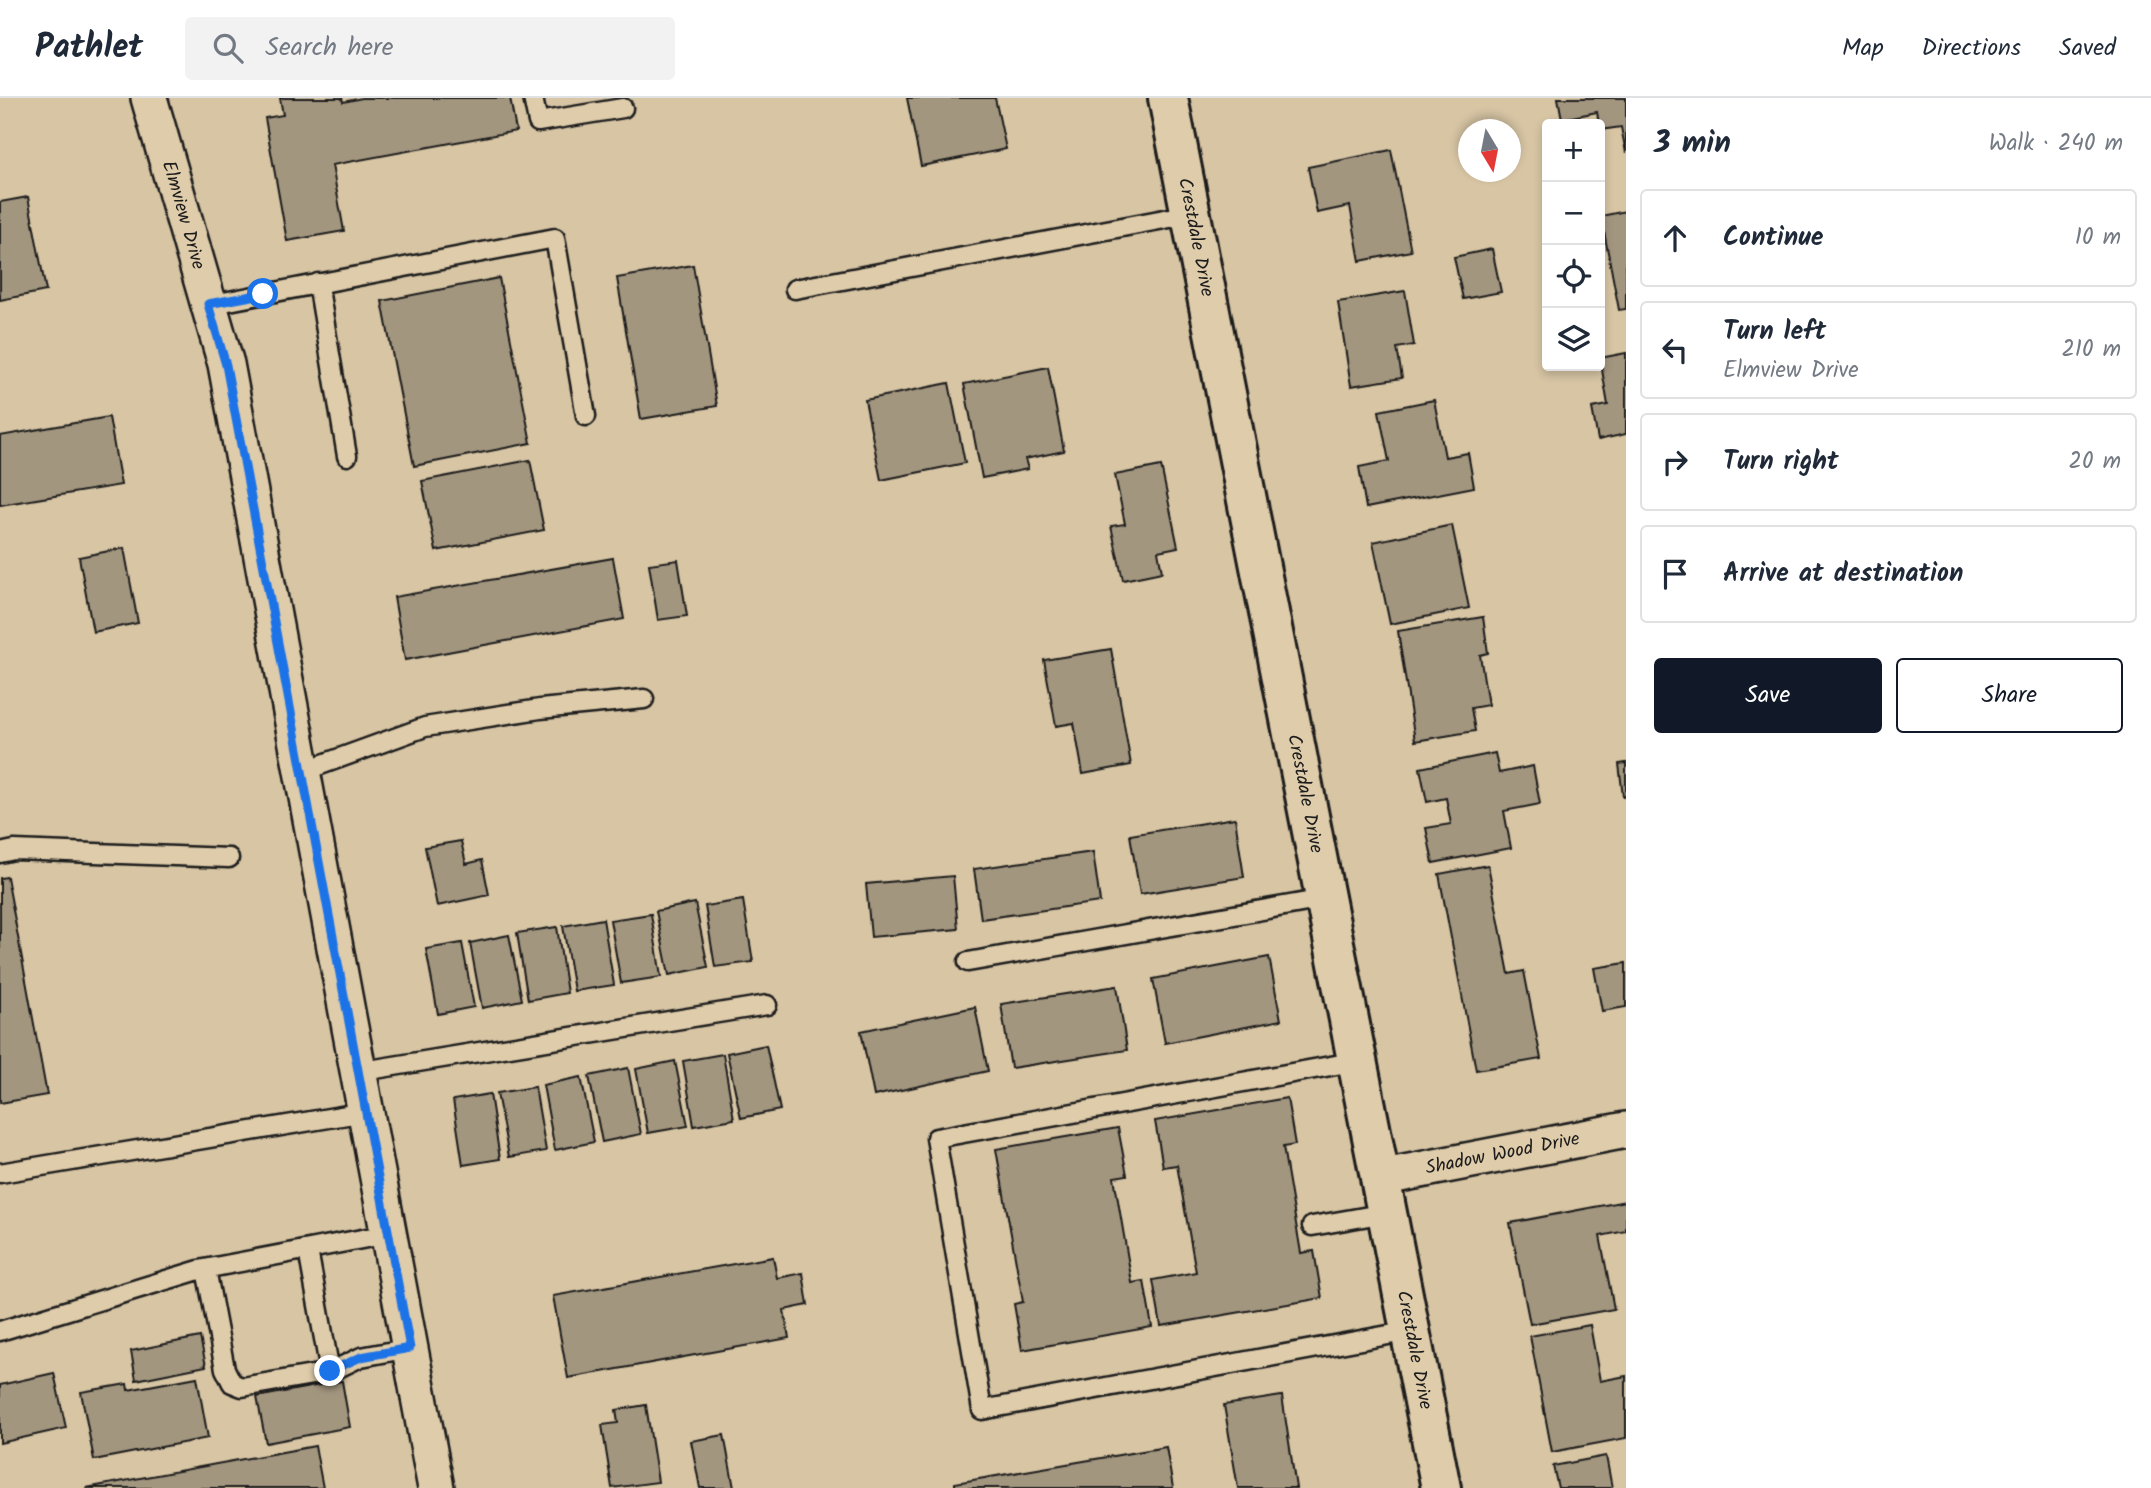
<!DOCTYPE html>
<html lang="en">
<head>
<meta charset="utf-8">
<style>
	body { margin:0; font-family:Kalam,sans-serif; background:#f2f2f3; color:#1f2937 }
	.controls { position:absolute; right:21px; top:21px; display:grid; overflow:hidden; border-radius:7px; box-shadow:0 4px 10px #0003 }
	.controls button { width:63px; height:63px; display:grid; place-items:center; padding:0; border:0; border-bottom:2px solid #e0e1e3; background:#fff; color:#1f2937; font:35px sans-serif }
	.compass { position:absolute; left:1458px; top:21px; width:63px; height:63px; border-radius:50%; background:#fff; box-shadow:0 4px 10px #0003; rotate:170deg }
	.stop { position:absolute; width:21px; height:21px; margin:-16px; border:5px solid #1a73e8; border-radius:50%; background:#fff }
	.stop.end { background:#1a73e8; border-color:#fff; box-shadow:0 2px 7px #0008 }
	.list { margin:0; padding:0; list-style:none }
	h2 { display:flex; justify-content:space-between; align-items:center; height:91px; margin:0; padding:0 28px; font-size:30px }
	h2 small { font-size:23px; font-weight:400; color:#747a83 }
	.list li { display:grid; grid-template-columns:46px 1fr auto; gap:21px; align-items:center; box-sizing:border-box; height:98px; margin:0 14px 14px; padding:0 14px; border:2px solid #e0e1e3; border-radius:7px }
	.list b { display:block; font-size:26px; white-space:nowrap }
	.list p { margin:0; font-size:23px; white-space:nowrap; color:#747a83 }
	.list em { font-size:23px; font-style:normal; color:#747a83 }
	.actions { display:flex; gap:14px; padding:21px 28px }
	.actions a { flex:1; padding:16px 0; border:2px solid #111827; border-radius:7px; text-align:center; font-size:24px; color:#111827 }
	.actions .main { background:#111827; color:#fff }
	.icon { flex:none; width:38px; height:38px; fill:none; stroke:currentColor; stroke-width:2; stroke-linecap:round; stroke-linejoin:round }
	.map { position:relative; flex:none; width:1626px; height:1390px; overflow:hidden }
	header { display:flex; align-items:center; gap:42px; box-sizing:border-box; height:98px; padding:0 35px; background:#fff; border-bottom:2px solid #e0e1e3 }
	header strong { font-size:33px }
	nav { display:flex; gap:38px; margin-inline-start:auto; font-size:24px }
	.search { width:490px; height:63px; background:#f2f2f3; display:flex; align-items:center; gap:18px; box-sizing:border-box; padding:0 24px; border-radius:7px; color:#747a83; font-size:26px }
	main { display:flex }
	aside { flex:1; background:#fff }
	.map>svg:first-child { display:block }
	.building { fill:#a3967f; stroke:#1c1c1c; stroke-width:2 }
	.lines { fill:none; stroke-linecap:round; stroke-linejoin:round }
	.lane-casing { stroke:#1c1c1c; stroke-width:23 }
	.street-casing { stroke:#1c1c1c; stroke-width:40 }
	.secondary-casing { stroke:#1c1c1c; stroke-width:44 }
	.lane { stroke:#dfccaa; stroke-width:18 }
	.street { stroke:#dfccaa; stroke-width:35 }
	.secondary { stroke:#dfccaa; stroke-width:38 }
	.route { stroke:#1a73e8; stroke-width:9 }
	.labels { text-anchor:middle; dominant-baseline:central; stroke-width:5; stroke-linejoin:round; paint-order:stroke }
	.street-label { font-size:19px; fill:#1c1c1c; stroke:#dfccaa }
</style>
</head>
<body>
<header>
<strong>Pathlet</strong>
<div class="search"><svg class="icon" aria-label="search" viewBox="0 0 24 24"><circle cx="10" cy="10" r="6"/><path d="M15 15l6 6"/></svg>Search here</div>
<nav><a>Map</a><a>Directions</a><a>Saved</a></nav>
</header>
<main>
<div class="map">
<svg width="1626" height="1390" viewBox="0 0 1626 1390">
	<rect width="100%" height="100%" fill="#d7c5a4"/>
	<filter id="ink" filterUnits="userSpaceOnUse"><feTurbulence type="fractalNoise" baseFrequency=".0143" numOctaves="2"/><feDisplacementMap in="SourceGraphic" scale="14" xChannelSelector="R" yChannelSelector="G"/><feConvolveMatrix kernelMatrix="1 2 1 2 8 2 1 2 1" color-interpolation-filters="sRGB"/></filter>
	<g filter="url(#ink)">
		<path class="building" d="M 280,0 L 342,0 L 343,4 L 362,0 L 510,0 L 516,33 L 332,67 L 344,133 L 287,143 L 265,20 L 283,17 Z
			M 907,0 L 995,0 L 1006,51 L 921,68 Z
			M 1558,0 L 1626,0 L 1626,55 L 1621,29 L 1600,32 L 1597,14 L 1562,21 Z
			M 1391,52 L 1411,153 L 1360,163 L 1350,108 L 1317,115 L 1308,69 Z
			M 28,99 L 46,193 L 0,202 L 0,104 Z
			M 1626,113 L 1626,211 L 1619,212 L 1601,118 Z
			M 1492,151 L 1501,194 L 1463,201 L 1454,159 Z
			M 693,167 L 717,308 L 641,321 L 617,180 Z
			M 499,180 L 531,345 L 414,368 L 382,203 Z
			M 1405,193 L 1414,247 L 1397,250 L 1402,280 L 1351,288 L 1338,204 Z
			M 1626,255 L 1626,336 L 1598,342 L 1592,310 L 1608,307 L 1600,260 Z
			M 1048,269 L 1064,353 L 1025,361 L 1028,371 L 982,380 L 964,286 Z
			M 949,285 L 965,365 L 881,382 L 865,302 Z
			M 1434,302 L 1445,359 L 1468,355 L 1474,389 L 1366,410 L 1359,369 L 1389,363 L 1379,313 Z
			M 109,319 L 121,387 L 0,407 L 0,338 Z
			M 530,362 L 544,432 L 436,453 L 422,383 Z
			M 1161,368 L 1178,449 L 1158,453 L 1162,474 L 1123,482 L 1111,428 L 1125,426 L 1115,377 Z
			M 1452,427 L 1469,510 L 1390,526 L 1373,444 Z
			M 124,450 L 138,525 L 93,534 L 79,459 Z
			M 613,460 L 624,521 L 405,562 L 394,499 Z
			M 678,462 L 687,518 L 658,522 L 649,466 Z
			M 1483,519 L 1488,555 L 1480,557 L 1488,607 L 1471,610 L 1475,633 L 1415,643 L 1398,533 Z
			M 1111,551 L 1131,667 L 1083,676 L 1074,625 L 1056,628 L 1044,562 Z
			M 1495,655 L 1499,675 L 1533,668 L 1540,706 L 1504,713 L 1511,750 L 1433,765 L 1426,730 L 1451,726 L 1446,700 L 1427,704 L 1420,670 Z
			M 1626,665 L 1626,698 L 1623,699 L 1619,666 Z
			M 1235,720 L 1244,779 L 1140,796 L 1130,737 Z
			M 461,743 L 466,766 L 482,762 L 489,797 L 437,808 L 425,749 Z
			M 1093,754 L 1100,804 L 981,821 L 974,771 Z
			M 1488,767 L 1509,876 L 1524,873 L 1541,961 L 1476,972 L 1439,776 Z
			M 953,778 L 958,831 L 871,839 L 866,786 Z
			M 7,779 L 47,997 L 0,1005 L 0,780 Z
			M 743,802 L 753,864 L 715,869 L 705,808 Z
			M 695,805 L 708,869 L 669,877 L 656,813 Z
			M 651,816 L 661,879 L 621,885 L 610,822 Z
			M 603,821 L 614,887 L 574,893 L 563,828 Z
			M 557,829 L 567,895 L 528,902 L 517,835 Z
			M 509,837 L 522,902 L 482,910 L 470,845 Z
			M 462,845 L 474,909 L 438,916 L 426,851 Z
			M 1269,859 L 1281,922 L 1165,945 L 1153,881 Z
			M 1626,865 L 1626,909 L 1602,913 L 1594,870 Z
			M 1117,888 L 1127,952 L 1011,970 L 1001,906 Z
			M 975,909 L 988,973 L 874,998 L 861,933 Z
			M 766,947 L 780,1012 L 741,1020 L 727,955 Z
			M 723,956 L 734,1021 L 694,1028 L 683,963 Z
			M 675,963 L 688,1028 L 648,1035 L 636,971 Z
			M 628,970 L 641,1036 L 602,1044 L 589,978 Z
			M 581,979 L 594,1044 L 555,1052 L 543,987 Z
			M 535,989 L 546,1053 L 509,1059 L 497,995 Z
			M 490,996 L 500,1061 L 463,1067 L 453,1002 Z
			M 1287,1000 L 1295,1047 L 1283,1049 L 1301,1155 L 1314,1153 L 1322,1200 L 1161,1228 L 1153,1182 L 1196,1174 L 1177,1067 L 1163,1069 L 1155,1023 Z
			M 1118,1030 L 1127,1077 L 1114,1079 L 1132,1185 L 1144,1183 L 1152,1229 L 1022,1252 L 1014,1206 L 1023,1204 L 996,1051 Z
			M 1626,1103 L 1626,1133 L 1600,1138 L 1614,1211 L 1530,1226 L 1510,1125 Z
			M 773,1159 L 777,1180 L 803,1175 L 808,1207 L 784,1212 L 789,1240 L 568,1280 L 553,1198 Z
			M 1590,1227 L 1600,1283 L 1626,1278 L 1626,1340 L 1552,1354 L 1530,1238 Z
			M 200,1239 L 206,1268 L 136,1282 L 131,1253 Z
			M 54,1275 L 66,1330 L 0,1345 L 0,1287 Z
			M 197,1279 L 208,1340 L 94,1362 L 81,1294 L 127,1286 L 128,1292 Z
			M 342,1283 L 350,1329 L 266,1345 L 257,1299 Z
			M 1282,1298 L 1296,1390 L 1238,1390 L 1224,1307 Z
			M 646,1307 L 658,1384 L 612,1390 L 602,1327 L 618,1325 L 616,1312 Z
			M 724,1337 L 734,1390 L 700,1390 L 691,1343 Z
			M 315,1348 L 323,1390 L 86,1390 Z
			M 1166,1349 L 1173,1390 L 955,1390 L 955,1385 Z
			M 1606,1358 L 1612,1390 L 1558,1390 L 1553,1368 Z"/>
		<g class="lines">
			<defs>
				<path id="lane" d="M 533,0 L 538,24 L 623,10
					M 318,185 L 347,358
					M 795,191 L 1191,116
					M 208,207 L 555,140 L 586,318
					M 301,674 L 425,629 L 540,611 L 644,601
					M 0,755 L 14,752 L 229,760
					M 968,864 L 1324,801
					M 1358,963 L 936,1040 L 982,1312 L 1410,1233
					M 357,974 L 767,907
					M 0,1075 L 365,1014
					M 1312,1128 L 1386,1115
					M 308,1152 L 330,1274
					M 206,1171 L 225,1271 L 232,1285 L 242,1289 L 330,1274 L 361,1259 L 410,1250
					M 0,1233 L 199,1172 L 388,1136"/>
				<g id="street">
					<path id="s1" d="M 149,0 L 226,266 L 436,1390"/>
					<path id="s2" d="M 1379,1080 L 1626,1032"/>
				</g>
				<g id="secondary">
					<path id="s3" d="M 1168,0 L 1441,1390"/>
				</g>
			</defs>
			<use href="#lane" class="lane-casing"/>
			<use href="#street" class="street-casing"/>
			<use href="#secondary" class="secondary-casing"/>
			<use href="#lane" class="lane"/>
			<use href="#street" class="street"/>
			<use href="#secondary" class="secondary"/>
		</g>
	</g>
	<g class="lines" filter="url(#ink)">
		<path class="route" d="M 263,196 L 208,206 L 226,267 L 410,1250 L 361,1259 L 330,1273"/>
	</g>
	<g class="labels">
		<g class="street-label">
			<text stroke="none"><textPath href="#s1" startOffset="122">Elmview Drive</textPath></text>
			<text stroke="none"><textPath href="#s3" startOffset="142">Crestdale Drive</textPath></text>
			<text stroke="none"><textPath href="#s3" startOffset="709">Crestdale Drive</textPath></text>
			<text stroke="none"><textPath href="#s2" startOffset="126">Shadow Wood Drive</textPath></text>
			<text stroke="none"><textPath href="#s3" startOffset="1276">Crestdale Drive</textPath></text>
		</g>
	</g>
</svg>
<div class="controls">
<button>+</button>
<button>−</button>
<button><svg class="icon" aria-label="locate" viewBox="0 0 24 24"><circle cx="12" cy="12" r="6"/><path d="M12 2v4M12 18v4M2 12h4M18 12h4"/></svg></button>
<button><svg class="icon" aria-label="layers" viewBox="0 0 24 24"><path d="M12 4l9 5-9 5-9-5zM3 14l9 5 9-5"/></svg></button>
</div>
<svg class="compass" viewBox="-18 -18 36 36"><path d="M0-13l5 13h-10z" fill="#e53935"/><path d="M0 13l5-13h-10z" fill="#747a83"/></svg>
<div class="stop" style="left:263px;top:196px"></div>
<div class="stop end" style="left:330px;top:1273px"></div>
</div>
<aside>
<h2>3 min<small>Walk · 240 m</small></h2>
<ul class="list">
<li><svg class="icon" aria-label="ahead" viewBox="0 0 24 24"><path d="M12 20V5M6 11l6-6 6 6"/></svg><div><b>Continue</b></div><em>10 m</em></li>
<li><svg class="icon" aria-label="left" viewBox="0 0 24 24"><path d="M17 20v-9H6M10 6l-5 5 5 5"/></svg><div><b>Turn left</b><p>Elmview Drive</p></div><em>210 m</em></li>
<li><svg class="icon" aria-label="right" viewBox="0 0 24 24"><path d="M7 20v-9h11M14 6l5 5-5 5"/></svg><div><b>Turn right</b></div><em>20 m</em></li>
<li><svg class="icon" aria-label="arrive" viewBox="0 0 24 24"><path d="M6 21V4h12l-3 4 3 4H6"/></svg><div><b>Arrive at destination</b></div></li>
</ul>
<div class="actions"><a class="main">Save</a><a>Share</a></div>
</aside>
</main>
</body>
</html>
